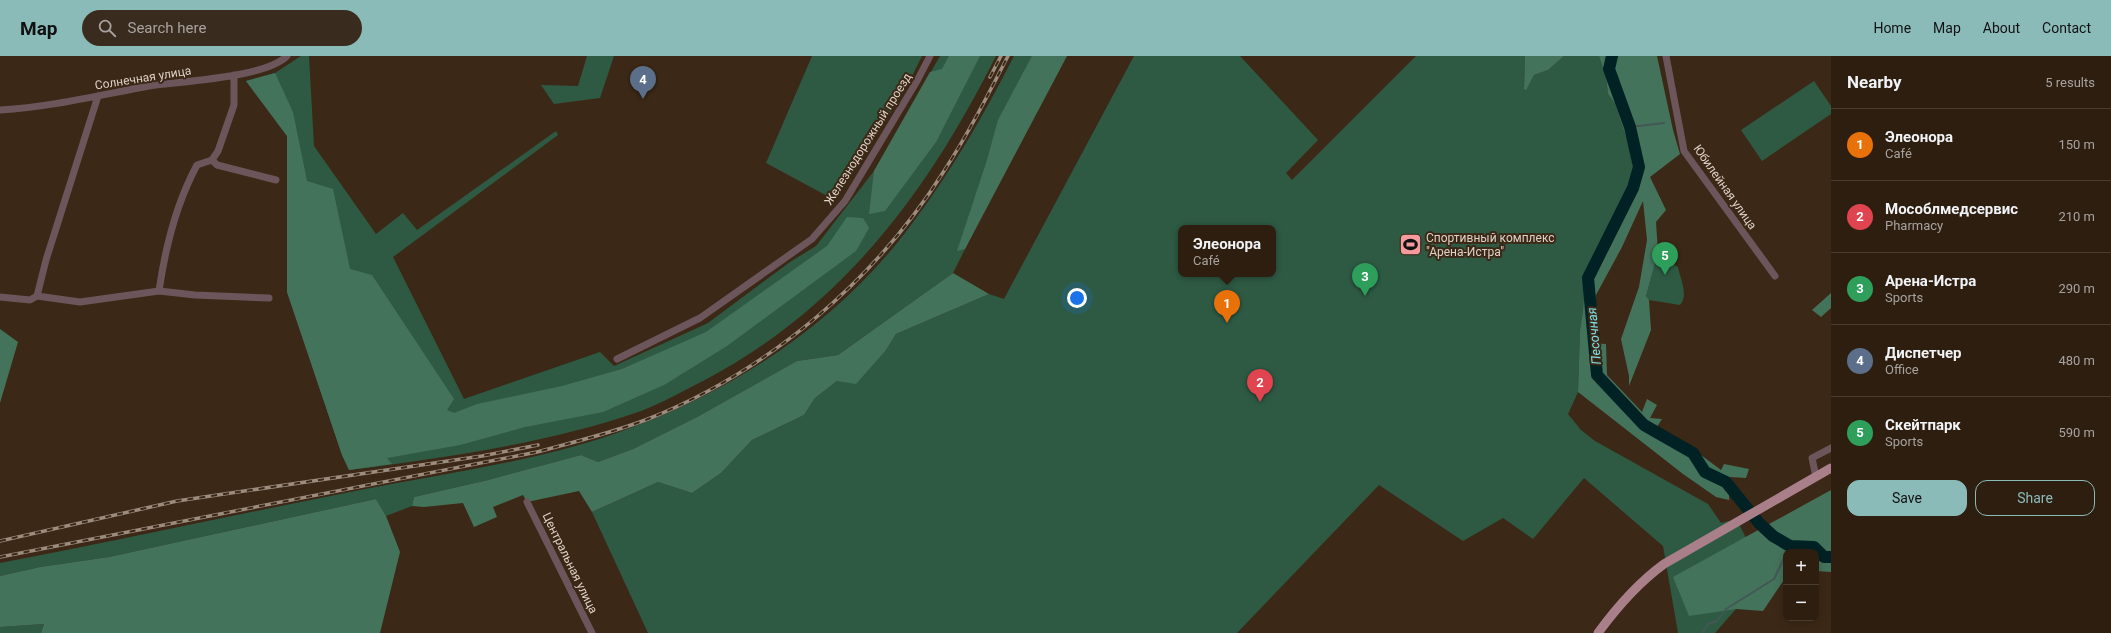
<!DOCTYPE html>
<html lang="en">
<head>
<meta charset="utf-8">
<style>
	body { margin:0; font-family:Roboto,sans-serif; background:#392b1e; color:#f1f3f6 }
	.controls { position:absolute; right:12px; bottom:12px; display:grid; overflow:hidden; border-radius:8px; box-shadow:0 2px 10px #0003 }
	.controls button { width:36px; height:36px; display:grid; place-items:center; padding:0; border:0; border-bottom:1px solid #483c30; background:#2d1e10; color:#f1f3f6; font:20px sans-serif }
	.you { position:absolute; left:1077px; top:242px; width:14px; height:14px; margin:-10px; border:3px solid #fff; border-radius:50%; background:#1a73e8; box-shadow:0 0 0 6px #1a73e833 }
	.badge { display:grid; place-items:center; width:26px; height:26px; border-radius:50%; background:#8bbbb9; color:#fff; font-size:13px; font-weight:700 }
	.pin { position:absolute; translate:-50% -33px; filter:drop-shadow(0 1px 2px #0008) }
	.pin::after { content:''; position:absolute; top:21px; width:14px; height:12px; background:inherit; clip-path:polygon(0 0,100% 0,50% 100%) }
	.popup { position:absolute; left:1178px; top:169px; width:98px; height:52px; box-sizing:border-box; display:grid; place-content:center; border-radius:8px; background:#2d1e10; filter:drop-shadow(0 1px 3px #0005); font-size:13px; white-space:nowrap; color:#a7a29f }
	.popup b { font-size:15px; color:#f1f3f6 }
	.popup::after { content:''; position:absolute; left:50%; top:100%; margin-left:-8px; border:8px solid transparent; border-top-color:#2d1e10 }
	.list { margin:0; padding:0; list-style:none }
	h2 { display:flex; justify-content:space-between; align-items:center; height:52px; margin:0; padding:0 16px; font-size:17px }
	h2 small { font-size:13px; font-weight:400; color:#a7a29f }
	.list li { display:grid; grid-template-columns:26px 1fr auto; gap:12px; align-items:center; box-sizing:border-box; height:72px; padding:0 16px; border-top:1px solid #483c30 }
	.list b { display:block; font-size:15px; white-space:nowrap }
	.list p { margin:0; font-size:13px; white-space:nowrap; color:#a7a29f }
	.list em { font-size:13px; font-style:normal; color:#a7a29f }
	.actions { display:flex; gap:8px; padding:12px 16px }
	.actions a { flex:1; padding:9px 0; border:1px solid #8bbbb9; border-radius:12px; text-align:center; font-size:14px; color:#8bbbb9 }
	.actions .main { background:#8bbbb9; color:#111 }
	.icon { flex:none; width:22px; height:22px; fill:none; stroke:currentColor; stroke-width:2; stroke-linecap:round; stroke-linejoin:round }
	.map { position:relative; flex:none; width:1831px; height:577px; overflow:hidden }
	header { display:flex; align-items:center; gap:24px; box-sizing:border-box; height:56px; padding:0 20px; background:#8bbbb9; color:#111 }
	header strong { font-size:19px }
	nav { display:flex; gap:22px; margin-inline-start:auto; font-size:14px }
	.search { width:280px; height:36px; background:#392b1e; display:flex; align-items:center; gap:10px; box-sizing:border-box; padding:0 14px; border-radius:22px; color:#a7a29f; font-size:15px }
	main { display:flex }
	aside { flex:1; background:#2d1e10 }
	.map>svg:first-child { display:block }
	.green { fill:#2e5a44; fill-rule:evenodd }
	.forest { fill:#44735b }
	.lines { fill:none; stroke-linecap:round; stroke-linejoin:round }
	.stream { stroke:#435755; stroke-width:2 }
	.river { stroke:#002224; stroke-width:12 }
	.minor { stroke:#6c565c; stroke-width:7 }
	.major { stroke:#a97f8a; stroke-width:9 }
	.rail-casing { stroke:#9c8c7e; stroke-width:3.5 }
	.rail { stroke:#3c2816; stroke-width:2; stroke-dasharray:6; stroke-linecap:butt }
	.labels { text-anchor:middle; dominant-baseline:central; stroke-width:4; stroke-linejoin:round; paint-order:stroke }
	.street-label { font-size:12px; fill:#dfd2c7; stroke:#3c2816 }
	.poi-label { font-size:12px; fill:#dfd2c7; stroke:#3c2816; text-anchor:start }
	.water-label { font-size:13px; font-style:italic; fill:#7de1e7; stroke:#3c2816 }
</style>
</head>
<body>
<header>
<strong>Map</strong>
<div class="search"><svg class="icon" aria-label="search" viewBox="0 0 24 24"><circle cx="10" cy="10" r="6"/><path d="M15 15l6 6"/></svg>Search here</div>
<nav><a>Home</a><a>Map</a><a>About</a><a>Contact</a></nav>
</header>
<main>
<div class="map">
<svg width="1831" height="577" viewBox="0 0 1831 577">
	<rect width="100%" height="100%" fill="#3c2816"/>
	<path class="green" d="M 301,0 L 309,0 L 314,90 L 376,178 L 403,157 L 417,174 L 556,75 L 558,79 L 393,201 L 464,343 L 600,296 L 614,310 L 708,267 L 790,206 L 816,190 L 874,115 L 940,0 L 996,0 C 927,137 842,252 703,325 C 683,335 662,347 641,355 C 546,388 448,401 349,414 L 342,399 L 287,236 L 287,80 L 246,25 L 275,17 Z
		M 587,0 L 614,0 L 600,42 L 554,48 L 541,29 L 578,30 Z
		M 812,0 L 922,0 L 906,32 L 838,141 L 831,142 L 766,107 Z
		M 1014,0 L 1062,0 L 953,217 L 838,299 L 797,305 L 697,361 L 633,393 L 598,406 L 581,399 L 488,424 L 414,441 L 412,450 L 386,460 L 376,443 L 109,501 L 40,511 L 0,520 L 0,507 C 122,484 243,457 365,433 C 447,417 531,406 611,379 C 728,339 837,269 911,169 C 951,116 984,59 1014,0 Z
		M 1134,0 L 1240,0 L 1318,84 L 1286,117 L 1292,124 L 1416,0 L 1525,0 L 1524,33 L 1534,19 L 1548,14 L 1564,0 L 1599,0 L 1606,21 L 1608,38 L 1615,48 L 1629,90 L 1633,114 L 1623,144 L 1585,221 L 1583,254 L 1580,274 L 1578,336 L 1568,358 L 1581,374 L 1595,385 L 1708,448 L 1721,467 L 1729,465 L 1736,466 L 1740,470 L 1748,486 L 1736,553 L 1715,577 L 1678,577 L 1663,490 L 1584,422 L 1533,483 L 1503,462 L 1463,485 L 1379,429 L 1237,577 L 648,577 L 592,456 L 658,426 L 692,437 L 721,417 L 752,384 L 804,359 L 815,342 L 837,325 L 886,294 L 896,278 L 989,238 L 1004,243 ZM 1181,172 L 1273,172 L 1273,218 L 1181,218 Z
		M 1814,25 L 1831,50 L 1831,58 L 1762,105 L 1741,74 Z
		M 1657,198 L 1678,211 C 1680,222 1689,240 1680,249 L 1649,244 L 1646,240 Z
		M 44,568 L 41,577 L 0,577 L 0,571 Z"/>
	<path class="forest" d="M 949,0 L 980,0 L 936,86 L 885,155 L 869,158 L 874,115 L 930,16 L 942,13 Z
		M 1032,0 L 1067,0 L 965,193 L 957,195 L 987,104 L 998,64 Z
		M 1525,0 L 1564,0 L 1548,14 L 1534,19 L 1526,34 L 1524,33 Z
		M 1599,0 L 1657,0 L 1673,74 L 1680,98 L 1650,121 L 1666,154 L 1656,166 L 1658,196 L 1646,240 L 1649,244 L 1651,274 L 1629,330 L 1629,320 L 1621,283 L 1639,231 L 1647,184 L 1643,145 L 1622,191 L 1596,239 L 1590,287 L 1606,288 L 1607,319 L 1642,356 L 1647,343 L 1657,349 L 1650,362 L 1662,363 L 1653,377 L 1685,397 L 1697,396 L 1721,414 L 1724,408 L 1749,413 L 1746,422 L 1730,421 L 1729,444 L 1716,441 L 1683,418 L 1578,336 L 1580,274 L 1583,254 L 1585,221 L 1623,144 L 1633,114 L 1629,90 L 1615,48 L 1608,38 L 1606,21 Z
		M 275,17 L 293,56 L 307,125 L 333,133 L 350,213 L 372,219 L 454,343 L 447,354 L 454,357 L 477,348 L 562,330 L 622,313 L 706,276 L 827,190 L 847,161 L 863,162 L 869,172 L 856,195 L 727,290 L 664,329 L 603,356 L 525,371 L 460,389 L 387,402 L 392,408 L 349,414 L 342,399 L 287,236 L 287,80 L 246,25 Z
		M 953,217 L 989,238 L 896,278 L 886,294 L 856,328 L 837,325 L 815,342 L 804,359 L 752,384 L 721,417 L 692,437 L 658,426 L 592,456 L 579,435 L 527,446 L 523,439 L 493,451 L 497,461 L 474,471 L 463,447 L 424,451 L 412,450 L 414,441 L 488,424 L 581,399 L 598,406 L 633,393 L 697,361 L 797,305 L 838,299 Z
		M 1831,237 L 1831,252 L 1821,261 L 1812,254 Z
		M 0,273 L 18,286 L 0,347 Z
		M 1831,434 L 1831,516 L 1816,515 L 1816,496 L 1786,496 L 1786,521 L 1763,555 L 1736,553 L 1689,560 L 1673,521 Z
		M 376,443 L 386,460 L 400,496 L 380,577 L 41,577 L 44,568 L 0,571 L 0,520 L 40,511 L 109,501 Z"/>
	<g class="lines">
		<path class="stream" d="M 1630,71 L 1664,67
			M 1787,496 L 1790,490
			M 1702,577 L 1708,568 L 1717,565 L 1726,553 L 1774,523 L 1786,498"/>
		<path class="river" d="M 1612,0 L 1609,13 L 1630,71 L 1639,111 L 1633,132 L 1588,222 L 1597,319 L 1644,369 L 1693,397 L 1705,416 L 1726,426 L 1759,467 L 1773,480 L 1790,490 L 1814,491 L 1824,501 L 1831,501"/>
		<path class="minor" d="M 1666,0 L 1684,95 L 1775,220
			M 0,54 C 51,51 100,39 149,30 C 182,25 265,22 287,0
			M 212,104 L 217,109 L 276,124
			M 159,235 C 165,193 177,146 197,109 L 212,104 L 218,95 L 234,49 L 234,19
			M 37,240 L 46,204 L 98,40
			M 0,241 L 30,244 L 37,240 L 80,246 L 159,235 L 195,239 L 269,242
			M 617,303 L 700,262 L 812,183 L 845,145 L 917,25 L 930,0
			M 1816,421 L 1812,402 L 1831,392
			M 527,446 L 592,577"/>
		<path class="major" d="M 1598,577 C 1617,551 1638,527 1664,508 L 1831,412"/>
		<defs>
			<path id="rail" d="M 990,21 L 1001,0
				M 0,485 L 177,445 L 482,400 L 538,389
				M 0,501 L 537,396 C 574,386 612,377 648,363 C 768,315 875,225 944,115 C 968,78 988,39 1008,0"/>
		</defs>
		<use href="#rail" class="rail-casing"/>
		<use href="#rail" class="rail"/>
	</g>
	<defs>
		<symbol id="stadium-square" viewBox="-11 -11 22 22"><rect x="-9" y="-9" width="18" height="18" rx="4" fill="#f59b9e" stroke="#3c2816"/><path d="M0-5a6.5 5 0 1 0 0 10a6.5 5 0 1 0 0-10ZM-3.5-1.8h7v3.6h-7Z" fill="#111"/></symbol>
	</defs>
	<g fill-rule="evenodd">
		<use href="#stadium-square" x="1398" y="176" width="25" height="25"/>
	</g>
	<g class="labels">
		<g class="street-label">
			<text transform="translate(143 22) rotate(-9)">Солнечная улица</text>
			<text transform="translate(868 83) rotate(-58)">Железнодорожный проезд</text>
			<text transform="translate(1725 131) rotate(55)">Юбилейная улица</text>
			<text transform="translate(570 507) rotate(64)">Центральная улица</text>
		</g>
		<g class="poi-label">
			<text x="1426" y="182">Спортивный комплекс<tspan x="1426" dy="14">"Арена-Истра"</tspan></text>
		</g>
		<g class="water-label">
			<text transform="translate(1594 280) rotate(-95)">Песочная</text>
		</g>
	</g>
</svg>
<div class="controls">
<button>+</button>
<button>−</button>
</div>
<div class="you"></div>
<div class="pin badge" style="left:1227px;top:267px;background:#e8710a">1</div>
<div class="popup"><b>Элеонора</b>Café</div>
<div class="pin badge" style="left:1260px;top:346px;background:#e0444e">2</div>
<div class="pin badge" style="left:1365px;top:240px;background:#2e9e5b">3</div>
<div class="pin badge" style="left:643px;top:43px;background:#5c6f8a">4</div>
<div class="pin badge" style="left:1665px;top:219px;background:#2e9e5b">5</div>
</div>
<aside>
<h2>Nearby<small>5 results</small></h2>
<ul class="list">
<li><span class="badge" style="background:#e8710a">1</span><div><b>Элеонора</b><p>Café</p></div><em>150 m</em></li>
<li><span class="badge" style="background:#e0444e">2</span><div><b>Мособлмедсервис</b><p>Pharmacy</p></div><em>210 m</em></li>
<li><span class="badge" style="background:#2e9e5b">3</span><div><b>Арена-Истра</b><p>Sports</p></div><em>290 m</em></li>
<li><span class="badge" style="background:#5c6f8a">4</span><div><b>Диспетчер</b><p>Office</p></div><em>480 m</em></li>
<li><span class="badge" style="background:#2e9e5b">5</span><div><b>Скейтпарк</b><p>Sports</p></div><em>590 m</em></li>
</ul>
<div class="actions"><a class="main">Save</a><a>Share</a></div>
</aside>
</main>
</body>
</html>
